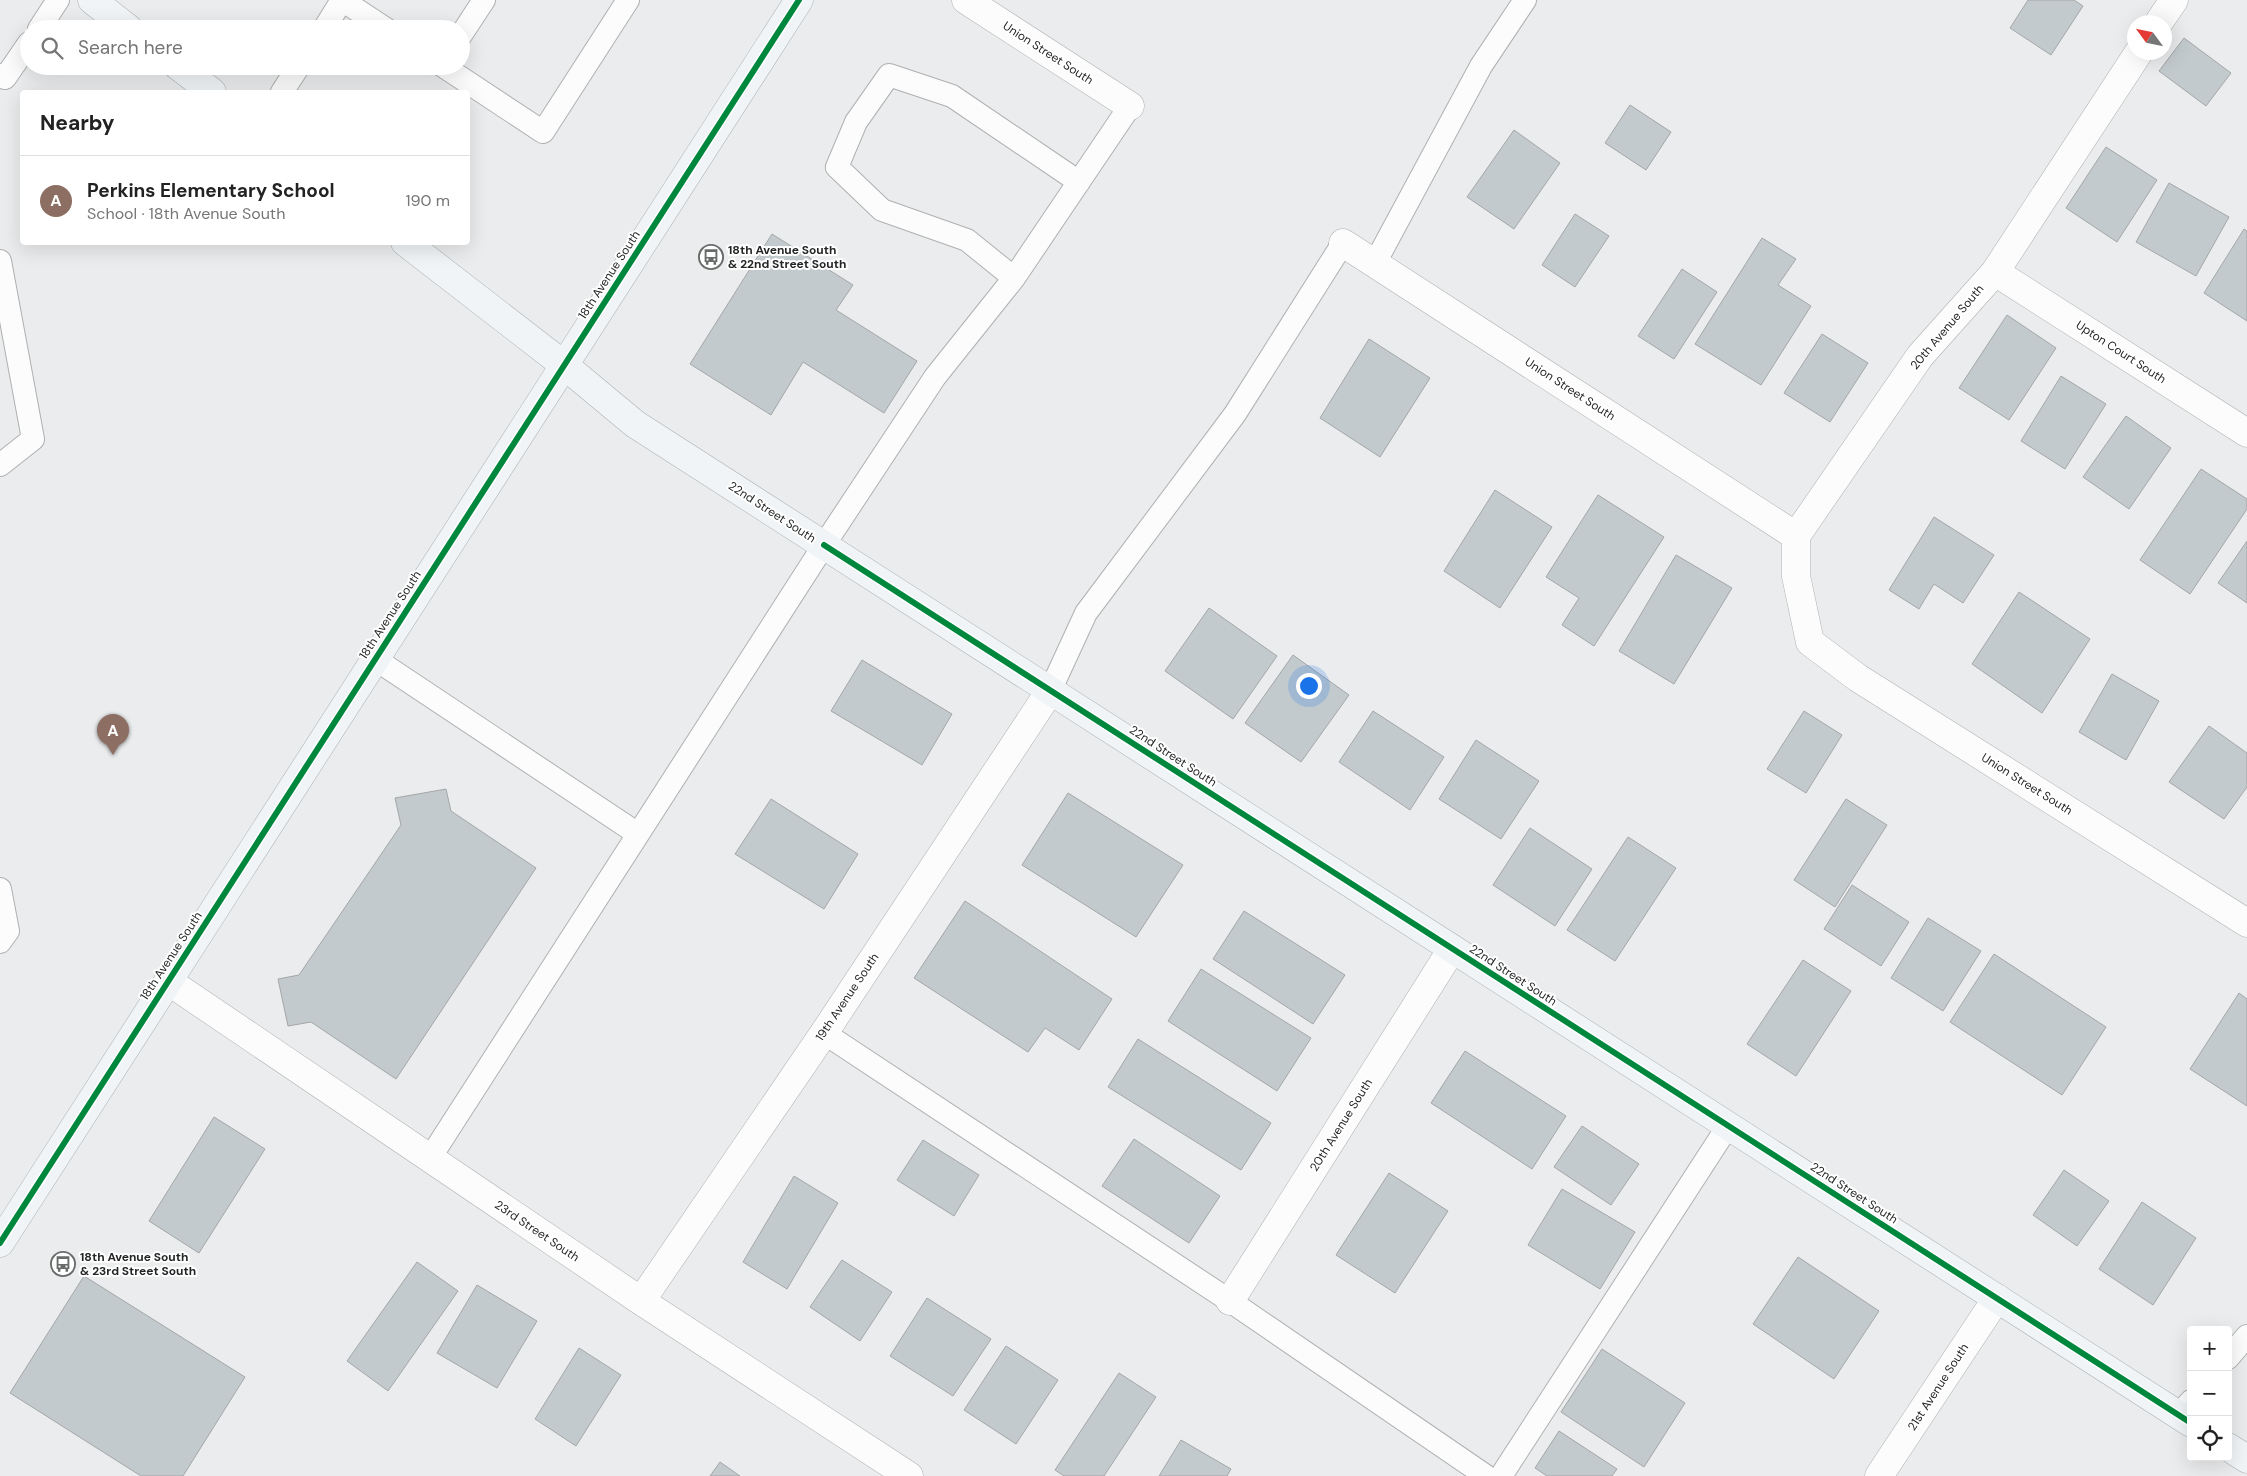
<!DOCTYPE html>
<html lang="en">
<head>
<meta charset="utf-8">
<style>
	body { margin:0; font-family:"DM Sans",sans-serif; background:#f6f6f6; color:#222 }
	.controls { position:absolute; right:15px; bottom:15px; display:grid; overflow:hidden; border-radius:5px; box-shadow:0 5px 20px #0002 }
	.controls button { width:45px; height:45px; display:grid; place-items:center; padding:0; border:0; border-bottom:1px solid #e0e0e0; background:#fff; color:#222; font:25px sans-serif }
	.compass { position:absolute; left:2127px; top:15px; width:45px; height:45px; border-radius:50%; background:#fff; box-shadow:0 5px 20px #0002; rotate:303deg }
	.you { position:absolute; left:1308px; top:685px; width:18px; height:18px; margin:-12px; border:4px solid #fff; border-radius:50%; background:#1a73e8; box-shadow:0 0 0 8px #1a73e833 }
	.badge { display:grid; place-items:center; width:32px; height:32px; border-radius:50%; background:#0f766e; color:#fff; font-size:16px; font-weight:700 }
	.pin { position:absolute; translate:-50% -41px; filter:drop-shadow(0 1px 2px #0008) }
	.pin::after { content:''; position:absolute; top:26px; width:18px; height:15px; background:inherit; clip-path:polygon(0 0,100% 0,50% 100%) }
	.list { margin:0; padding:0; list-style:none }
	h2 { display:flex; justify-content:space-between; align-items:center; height:65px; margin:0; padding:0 20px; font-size:21px }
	h2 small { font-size:16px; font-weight:400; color:#767676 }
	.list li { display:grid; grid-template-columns:32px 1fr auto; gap:15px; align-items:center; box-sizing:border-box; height:90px; padding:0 20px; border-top:1px solid #e0e0e0 }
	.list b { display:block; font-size:19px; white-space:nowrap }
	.list p { margin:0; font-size:16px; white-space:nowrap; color:#767676 }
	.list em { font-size:16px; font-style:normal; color:#767676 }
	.icon { flex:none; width:28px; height:28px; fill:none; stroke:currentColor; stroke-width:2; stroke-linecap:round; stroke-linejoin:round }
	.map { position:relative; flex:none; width:2247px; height:1476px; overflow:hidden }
	.search { position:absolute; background:#fff; box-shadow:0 5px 20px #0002; left:20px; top:20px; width:450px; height:55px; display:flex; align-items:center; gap:12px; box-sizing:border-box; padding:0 18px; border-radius:28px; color:#767676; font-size:19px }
	.panel { position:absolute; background:#fff; box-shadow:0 5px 20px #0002; left:20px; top:90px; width:450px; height:155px; border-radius:5px }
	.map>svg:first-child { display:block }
	.building { fill:#c2cace; stroke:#a5a6a7 }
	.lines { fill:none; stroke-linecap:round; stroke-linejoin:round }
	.lane-casing { stroke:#afb0b1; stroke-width:24 }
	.street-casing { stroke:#afb0b1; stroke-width:29 }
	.secondary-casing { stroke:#afb0b1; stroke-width:29 }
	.lane { stroke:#fcfcfc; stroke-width:22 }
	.street { stroke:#fcfcfc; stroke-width:28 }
	.secondary { stroke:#f0f4f6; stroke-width:28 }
	.cycleway-casing { stroke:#fff; stroke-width:9 }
	.cycleway { stroke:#00873e; stroke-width:6 }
	.labels { text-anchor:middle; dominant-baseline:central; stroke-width:4; stroke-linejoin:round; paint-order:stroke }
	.street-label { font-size:12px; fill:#242525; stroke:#fff }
	.poi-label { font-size:12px; font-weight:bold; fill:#242525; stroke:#fff; text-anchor:start }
</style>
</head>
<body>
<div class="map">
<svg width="2247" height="1476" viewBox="0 0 2247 1476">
	<rect width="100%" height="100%" fill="#eaeced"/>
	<path class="building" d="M 2028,0 L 2074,0 L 2083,6 L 2051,55 L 2010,28 Z
		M 2184,38 L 2231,73 L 2206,106 L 2159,71 Z
		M 1630,105 L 1671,132 L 1646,170 L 1605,143 Z
		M 1514,130 L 1560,163 L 1514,229 L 1467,197 Z
		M 2106,147 L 2157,180 L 2117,242 L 2066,208 Z
		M 2169,183 L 2229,217 L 2196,276 L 2136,242 Z
		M 1575,214 L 1609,236 L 1575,287 L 1542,265 Z
		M 2244,229 L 2247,231 L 2247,321 L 2204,293 Z
		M 772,234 L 853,285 L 836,310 L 917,361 L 884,413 L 803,362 L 771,415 L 690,364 Z
		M 1762,238 L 1796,259 L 1778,285 L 1811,306 L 1761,385 L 1695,344 Z
		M 1682,269 L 1717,292 L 1674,359 L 1638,336 Z
		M 2007,315 L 2056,348 L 2009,420 L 1959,388 Z
		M 1822,334 L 1868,363 L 1830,422 L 1784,393 Z
		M 1369,339 L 1430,378 L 1380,457 L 1320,418 Z
		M 2061,376 L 2106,404 L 2065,469 L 2021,441 Z
		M 2126,416 L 2171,448 L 2129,509 L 2083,477 Z
		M 2201,469 L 2247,499 L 2247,509 L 2190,594 L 2140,560 Z
		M 1495,490 L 1552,527 L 1500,608 L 1444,571 Z
		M 1598,495 L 1664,537 L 1594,646 L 1562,625 L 1579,598 L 1546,577 Z
		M 1934,517 L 1994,555 L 1963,603 L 1934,584 L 1919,609 L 1889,590 Z
		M 2247,541 L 2247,603 L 2218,583 Z
		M 1676,555 L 1732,588 L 1674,684 L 1619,651 Z
		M 2019,592 L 2090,639 L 2042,713 L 1972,664 Z
		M 1209,608 L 1277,656 L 1233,719 L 1165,671 Z
		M 1293,655 L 1349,695 L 1301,762 L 1245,723 Z
		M 862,660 L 952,714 L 922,765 L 831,711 Z
		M 2112,674 L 2159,701 L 2126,760 L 2079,732 Z
		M 1373,711 L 1444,757 L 1410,810 L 1339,762 Z
		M 1804,711 L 1842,735 L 1806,793 L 1767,769 Z
		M 2209,726 L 2247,753 L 2247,787 L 2224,819 L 2169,782 Z
		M 1476,740 L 1539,781 L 1501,839 L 1439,799 Z
		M 446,789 L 451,811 L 536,868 L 396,1079 L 311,1022 L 288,1026 L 278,979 L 299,975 L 401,825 L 395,798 Z
		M 1068,793 L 1183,865 L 1136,937 L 1022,865 Z
		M 771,799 L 858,854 L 824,909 L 735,854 Z
		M 1846,799 L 1887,825 L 1835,907 L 1794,880 Z
		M 1530,828 L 1592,869 L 1555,926 L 1493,885 Z
		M 1628,837 L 1676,868 L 1615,961 L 1567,930 Z
		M 1852,885 L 1909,922 L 1881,966 L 1824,929 Z
		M 965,901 L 1112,999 L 1079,1050 L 1045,1028 L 1028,1052 L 914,978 Z
		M 1244,911 L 1345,975 L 1313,1024 L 1213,959 Z
		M 1928,918 L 1981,951 L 1943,1011 L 1891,978 Z
		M 1994,954 L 2106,1027 L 2062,1095 L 1950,1022 Z
		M 1803,960 L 1851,991 L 1796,1076 L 1747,1044 Z
		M 1201,969 L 1311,1038 L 1277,1091 L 1168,1021 Z
		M 2239,993 L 2247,999 L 2247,1106 L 2190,1069 Z
		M 1138,1039 L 1271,1123 L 1241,1170 L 1108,1087 Z
		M 1465,1051 L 1566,1116 L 1532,1169 L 1431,1103 Z
		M 214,1117 L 265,1149 L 199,1253 L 149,1221 Z
		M 1582,1126 L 1639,1164 L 1611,1205 L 1554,1167 Z
		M 1134,1139 L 1220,1196 L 1189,1243 L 1102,1186 Z
		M 923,1140 L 979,1175 L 954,1216 L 897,1180 Z
		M 2064,1170 L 2109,1201 L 2077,1246 L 2033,1215 Z
		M 1389,1173 L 1448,1211 L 1395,1293 L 1336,1255 Z
		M 794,1176 L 838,1203 L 787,1289 L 743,1262 Z
		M 1562,1189 L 1635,1232 L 1600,1289 L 1528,1245 Z
		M 2142,1202 L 2196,1238 L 2153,1305 L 2099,1269 Z
		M 1798,1257 L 1879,1311 L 1834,1379 L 1753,1324 Z
		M 842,1260 L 892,1292 L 860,1341 L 810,1307 Z
		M 417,1262 L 458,1291 L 388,1391 L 347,1361 Z
		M 84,1276 L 245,1377 L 183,1476 L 141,1476 L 10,1393 Z
		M 477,1285 L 537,1321 L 497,1388 L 437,1353 Z
		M 927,1298 L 991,1339 L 953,1396 L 890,1356 Z
		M 1006,1346 L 1058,1380 L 1016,1444 L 964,1410 Z
		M 579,1348 L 621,1375 L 576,1446 L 535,1419 Z
		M 1602,1349 L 1685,1403 L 1644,1467 L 1561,1412 Z
		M 1119,1373 L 1156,1397 L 1104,1476 L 1064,1476 L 1055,1470 Z
		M 1559,1431 L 1617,1469 L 1612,1476 L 1547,1476 L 1535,1468 Z
		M 1181,1440 L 1231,1469 L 1227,1476 L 1159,1476 Z
		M 720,1462 L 740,1476 L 710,1476 Z"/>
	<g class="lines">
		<defs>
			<path id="lane" d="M 342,0 L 386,29
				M 39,29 L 58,0
				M 324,29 L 342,0
				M 461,35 L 484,0
				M 443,66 L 543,132 L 628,0
				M 0,75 L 5,78 L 29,43
				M 282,92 L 299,66
				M 0,261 L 33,439 L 0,465
				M 1375,263 L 1481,66 L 1525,0
				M 1014,278 L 967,240 L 882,210 L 837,167 L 856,122 L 889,75 L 952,96 L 1079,182
				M 375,659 L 638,834
				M 1050,691 L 1086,613 L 1235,414 L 1343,243
				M 0,889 L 8,931 L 0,942
				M 824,1033 L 1230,1301 L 1486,1476
				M 430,1158 L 824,545 L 935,377 L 1014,278 L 1130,106
				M 2228,1358 L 2247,1336
				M 2179,1415 L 2191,1401
				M 1501,1476 L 1728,1126"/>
			<path id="street" d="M 966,0 L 1130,106
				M 2159,22 L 2174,0
				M 2139,52 L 1995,272 L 1920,356 L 1796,536 L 1796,576 L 1810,642 L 1858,678 L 2247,923
				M 1343,243 L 1796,536
				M 1995,272 L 2247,433
				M 168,981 L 641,1301 L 909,1476
				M 641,1301 L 824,1033 L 1050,691
				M 1230,1301 L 1452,949
				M 1879,1476 L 1997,1298"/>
			<path id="secondary" d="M 92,0 L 129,29
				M 178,66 L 212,92
				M 405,242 L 564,365 L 635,424 L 2191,1423
				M 0,1243 L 799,0
				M 2228,1447 L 2247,1459"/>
		</defs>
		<use href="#lane" class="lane-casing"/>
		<use href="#street" class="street-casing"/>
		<use href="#secondary" class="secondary-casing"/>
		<use href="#lane" class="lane"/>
		<use href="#street" class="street"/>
		<use href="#secondary" class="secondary"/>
		<defs>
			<path id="cycleway" d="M 824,545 L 2191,1423
				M 0,1243 L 799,0"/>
		</defs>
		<use href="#cycleway" class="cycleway-casing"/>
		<use href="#cycleway" class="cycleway"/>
	</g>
	<defs>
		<symbol id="bus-ring" viewBox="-11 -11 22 22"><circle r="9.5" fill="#fff" stroke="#696b6b" stroke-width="1.5"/><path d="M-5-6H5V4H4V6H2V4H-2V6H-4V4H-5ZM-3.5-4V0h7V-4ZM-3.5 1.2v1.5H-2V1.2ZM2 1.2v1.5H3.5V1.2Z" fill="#696b6b"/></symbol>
	</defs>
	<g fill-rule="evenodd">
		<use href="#bus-ring" x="697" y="243" width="28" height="28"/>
		<use href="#bus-ring" x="49" y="1250" width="28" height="28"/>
	</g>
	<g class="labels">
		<g class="street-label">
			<text transform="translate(1048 53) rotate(33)">Union Street South</text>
			<text transform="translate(609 275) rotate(-57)">18th Avenue South</text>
			<text transform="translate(1947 327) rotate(-50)">20th Avenue South</text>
			<text transform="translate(2121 352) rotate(33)">Upton Court South</text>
			<text transform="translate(1570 389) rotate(33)">Union Street South</text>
			<text transform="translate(772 512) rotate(33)">22nd Street South</text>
			<text transform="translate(390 615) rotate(-57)">18th Avenue South</text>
			<text transform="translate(1173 756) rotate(33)">22nd Street South</text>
			<text transform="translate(2027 784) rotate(32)">Union Street South</text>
			<text transform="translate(171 956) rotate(-57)">18th Avenue South</text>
			<text transform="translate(1513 975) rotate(33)">22nd Street South</text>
			<text transform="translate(847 997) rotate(-56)">19th Avenue South</text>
			<text transform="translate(1341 1125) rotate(-58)">20th Avenue South</text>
			<text transform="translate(1854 1193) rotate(33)">22nd Street South</text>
			<text transform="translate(537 1231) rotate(34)">23rd Street South</text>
			<text transform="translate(1938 1387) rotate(-57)">21st Avenue South</text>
		</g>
		<g class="poi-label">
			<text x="728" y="250">18th Avenue South<tspan x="728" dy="14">&amp; 22nd Street South</tspan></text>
			<text x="80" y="1257">18th Avenue South<tspan x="80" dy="14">&amp; 23rd Street South</tspan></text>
		</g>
	</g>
</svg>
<div class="controls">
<button>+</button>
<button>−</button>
<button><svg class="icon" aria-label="locate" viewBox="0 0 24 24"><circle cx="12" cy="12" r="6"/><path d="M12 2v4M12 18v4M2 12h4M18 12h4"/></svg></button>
</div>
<svg class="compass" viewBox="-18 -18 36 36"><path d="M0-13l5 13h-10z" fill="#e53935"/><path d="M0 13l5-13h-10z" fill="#767676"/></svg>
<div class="you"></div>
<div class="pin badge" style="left:113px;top:755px;background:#8d6e63">A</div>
<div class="search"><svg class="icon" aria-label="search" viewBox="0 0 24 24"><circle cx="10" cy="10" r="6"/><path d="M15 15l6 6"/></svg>Search here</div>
<section class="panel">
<h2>Nearby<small></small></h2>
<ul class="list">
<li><span class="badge" style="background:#8d6e63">A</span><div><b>Perkins Elementary School</b><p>School · 18th Avenue South</p></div><em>190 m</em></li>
</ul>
</section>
</div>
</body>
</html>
